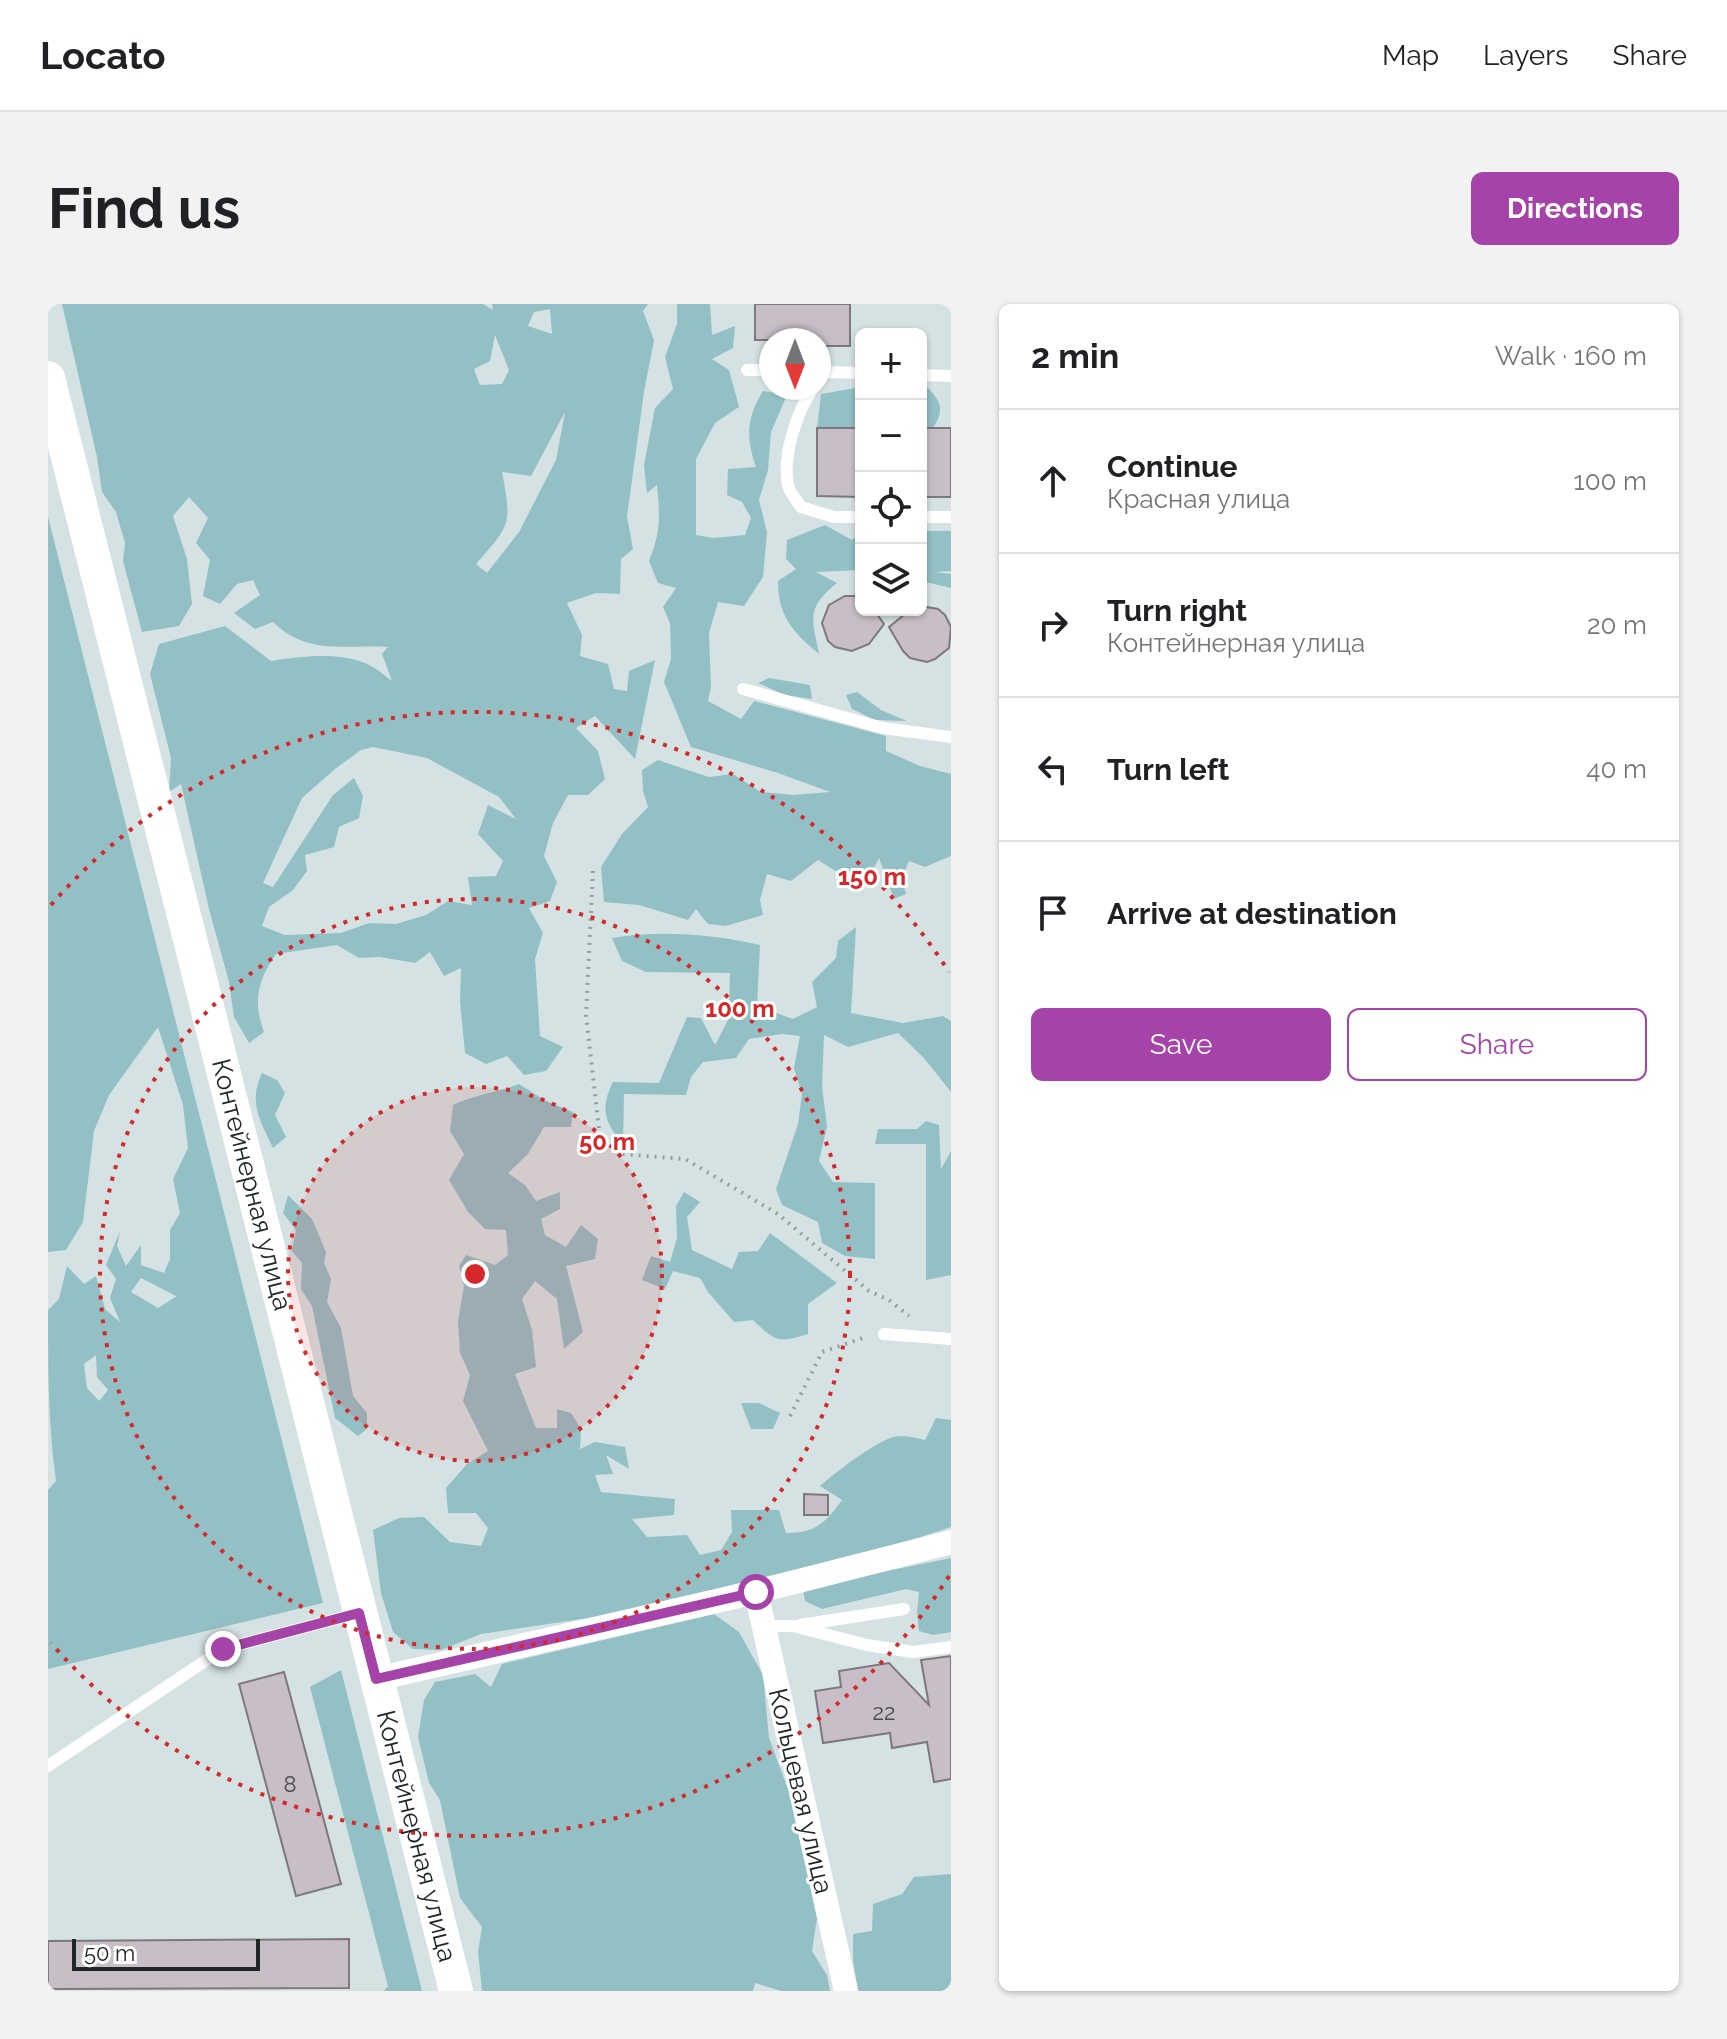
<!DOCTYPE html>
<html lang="en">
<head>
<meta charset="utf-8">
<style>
	body { margin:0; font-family:Raleway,sans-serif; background:#f2f2f2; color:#202124 }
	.controls { position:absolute; right:24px; top:24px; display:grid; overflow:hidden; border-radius:12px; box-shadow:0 2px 6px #0004 }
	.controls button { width:72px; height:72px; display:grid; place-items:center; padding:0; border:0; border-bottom:2px solid #e0e0e0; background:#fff; color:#202124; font:40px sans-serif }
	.compass { position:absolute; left:711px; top:24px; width:72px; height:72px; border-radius:50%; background:#fff; box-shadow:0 2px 6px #0004; rotate:180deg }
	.scale { position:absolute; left:24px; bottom:20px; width:188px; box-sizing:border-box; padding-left:8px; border:4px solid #202626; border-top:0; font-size:22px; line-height:28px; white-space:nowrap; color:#202626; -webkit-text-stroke:6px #fff; paint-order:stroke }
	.stop { position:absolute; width:24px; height:24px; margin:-18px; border:6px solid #a643a9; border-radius:50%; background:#fff }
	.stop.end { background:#a643a9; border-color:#fff; box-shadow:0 2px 8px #0008 }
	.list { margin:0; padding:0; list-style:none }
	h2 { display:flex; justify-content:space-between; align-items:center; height:104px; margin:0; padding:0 32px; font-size:34px }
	h2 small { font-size:26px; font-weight:400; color:#757577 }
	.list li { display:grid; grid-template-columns:52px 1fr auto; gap:24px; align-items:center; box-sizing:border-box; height:144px; padding:0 32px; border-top:2px solid #e0e0e0 }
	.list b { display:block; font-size:30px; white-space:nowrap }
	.list p { margin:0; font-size:26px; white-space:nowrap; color:#757577 }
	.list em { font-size:26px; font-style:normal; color:#757577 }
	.actions { display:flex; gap:16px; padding:24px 32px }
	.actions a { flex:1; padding:18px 0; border:2px solid #a643a9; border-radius:12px; text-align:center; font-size:28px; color:#a643a9 }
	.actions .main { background:#a643a9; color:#fff }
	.icon { flex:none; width:44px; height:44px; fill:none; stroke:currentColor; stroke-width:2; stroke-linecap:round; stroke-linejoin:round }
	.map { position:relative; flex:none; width:903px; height:1687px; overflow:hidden; border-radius:12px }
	header { display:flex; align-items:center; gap:48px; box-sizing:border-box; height:112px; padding:0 40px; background:#fff; border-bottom:2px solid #e0e0e0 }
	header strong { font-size:38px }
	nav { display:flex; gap:44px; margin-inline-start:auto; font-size:28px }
	.intro { display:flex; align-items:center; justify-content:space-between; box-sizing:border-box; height:192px; padding:0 48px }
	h1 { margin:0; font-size:56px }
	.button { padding:20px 36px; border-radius:12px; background:#a643a9; color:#fff; font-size:28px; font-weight:700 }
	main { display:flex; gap:48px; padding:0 48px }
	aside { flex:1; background:#fff; border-radius:12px; box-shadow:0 2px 6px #0004 }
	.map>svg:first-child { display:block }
	.green { fill:#93c0c5; fill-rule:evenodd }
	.building { fill:#c7bec7; stroke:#7f777f; stroke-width:2 }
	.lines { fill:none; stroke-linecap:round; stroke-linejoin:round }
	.path { stroke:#929e9f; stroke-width:4; stroke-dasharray:2 6; stroke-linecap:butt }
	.lane { stroke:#fff; stroke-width:12 }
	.street { stroke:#fff; stroke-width:24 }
	.secondary { stroke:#fff; stroke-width:34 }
	.route { stroke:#a643a9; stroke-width:10 }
	.ring { fill:none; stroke:#d62828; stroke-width:4; stroke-dasharray:4 8 }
	.labels { text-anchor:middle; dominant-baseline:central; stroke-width:6; stroke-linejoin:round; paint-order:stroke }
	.number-label { font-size:22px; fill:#4a4c4e }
	.street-label { font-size:26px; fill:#202626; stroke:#fff }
	.centre { fill:#d62828; stroke:#fff; stroke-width:4 }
	.ring-label { font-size:24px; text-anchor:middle; font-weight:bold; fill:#d62828; stroke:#fff; stroke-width:6; stroke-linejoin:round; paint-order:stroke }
</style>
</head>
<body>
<header>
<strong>Locato</strong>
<nav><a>Map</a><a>Layers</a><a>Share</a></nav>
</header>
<div class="intro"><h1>Find us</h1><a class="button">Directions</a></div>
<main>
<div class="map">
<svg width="903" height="1687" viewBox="0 0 903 1687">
	<rect width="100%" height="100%" fill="#d4e2e4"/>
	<path class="green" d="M 14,0 L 435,0 L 445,6 L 444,0 L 600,0 L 595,7 L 606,36 L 596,88 L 579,213 L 585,245 L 573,255 L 572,290 L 548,289 L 519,299 L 534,331 L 532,352 L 560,360 L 566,385 L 579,387 L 581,367 L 607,356 L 587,455 L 547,412 L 528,424 L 550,447 L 557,475 L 540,491 L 520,491 L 505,519 L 496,552 L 509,578 L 502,597 L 481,604 L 495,629 L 487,655 L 492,732 L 515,743 L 498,767 L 476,771 L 459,752 L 438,760 L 417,749 L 412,697 L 413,664 L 396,672 L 382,648 L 367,659 L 332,653 L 311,654 L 289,641 L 228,650 C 209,677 205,698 216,728 L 201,739 L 186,713 L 181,678 L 161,605 L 133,480 L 121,488 L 123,454 L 102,370 L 111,340 L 177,322 L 223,357 C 253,352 289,348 317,359 C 327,363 336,371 344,377 L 334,350 L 340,343 C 297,340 260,352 225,318 L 207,325 L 186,309 L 212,291 L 205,276 L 189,280 L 172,300 L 155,292 L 162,256 L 148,239 L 160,214 L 141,193 L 125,212 L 139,255 L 144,300 L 131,322 L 94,328 L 75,257 L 77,239 L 68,208 L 54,188 L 49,153 ZM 502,5 L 504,30 L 480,22 L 486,8 ZM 447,31 L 461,66 L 454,80 L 432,81 L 426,65 L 442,57 ZM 517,108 L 508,156 L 471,228 L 439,269 L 428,260 C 463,220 464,221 454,168 L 483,172 ZM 325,443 L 379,454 L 451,493 L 468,515 L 440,501 L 430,530 L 455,557 L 448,572 L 420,573 L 424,601 L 400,597 L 378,611 L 348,620 L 321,619 L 293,629 L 237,631 L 214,622 L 221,603 L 245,586 L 259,567 L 257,551 L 286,543 L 291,523 L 311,514 L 315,492 L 306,474 L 285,491 L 225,583 L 215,579 L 254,494 L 287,465 L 313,446 Z
		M 629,0 L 662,0 L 664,31 L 687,22 L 685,44 L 664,55 L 681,66 L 691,103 L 667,119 L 648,155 L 648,231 L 665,234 L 697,231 L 703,214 L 694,198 L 679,191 L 680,165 L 708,163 C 698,133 698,115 715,87 L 739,91 L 723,128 L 720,166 L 711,196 L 719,228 L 715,273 L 696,302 L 670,298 L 661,329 L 663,383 L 660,397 L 693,415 L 706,397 L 838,432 L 838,447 L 872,462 L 903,470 L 903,552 L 877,563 L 861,557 L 854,574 L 858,590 L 846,595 L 831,554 L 823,569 L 789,568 L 770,556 L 743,577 L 719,570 L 712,596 L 715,611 L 678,622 L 660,620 L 648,605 L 640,616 L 591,601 L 556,598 L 553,563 L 574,530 L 600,503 L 595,487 L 594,466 L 610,456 L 661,473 L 685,470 L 713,488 L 745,491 L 782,488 L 730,469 L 643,443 L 616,378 L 623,355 L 622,319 L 615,303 L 628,284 L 610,279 L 601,257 C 613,227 612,213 609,181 L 599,189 L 596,161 L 607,104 L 625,85 L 617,53 L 629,20 Z
		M 813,83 L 813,124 L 769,124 L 773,90 Z
		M 880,84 C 894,98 896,107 885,124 L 873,124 L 873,87 Z
		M 0,213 L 275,1299 L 0,1365 L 0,1186 L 8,1177 C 0,1121 0,1063 0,1006 L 11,995 L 19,962 L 36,980 L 48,972 L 57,1005 L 72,1018 L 62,994 L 68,975 L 58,961 L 72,927 L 69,942 L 78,962 L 93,941 L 93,961 L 116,969 L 122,955 L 122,926 L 132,909 L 125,875 L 140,844 L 135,801 L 110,723 L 61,791 L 46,827 L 35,918 L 18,946 L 0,948 ZM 93,974 L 128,992 L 129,992 L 110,1004 L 83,988 ZM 48,1051 L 49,1073 L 60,1086 L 51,1097 L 39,1084 L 36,1060 Z
		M 777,221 L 804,236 L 813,227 L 813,266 L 768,268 L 789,279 C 758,304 764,314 771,350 C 745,328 730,313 730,277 L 748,265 L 738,255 L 739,236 Z
		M 877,227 L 903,227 L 903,267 L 886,268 L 903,270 L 903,284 L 873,277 L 873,229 Z
		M 721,374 L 762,381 L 764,395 L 737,391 L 710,379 Z
		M 809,388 L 833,406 L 859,417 L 827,416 L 804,405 L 798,391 Z
		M 808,623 L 803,709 L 855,719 L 895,712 L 903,717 L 903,788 L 876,754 L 850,729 L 800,743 L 776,731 L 774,783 L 779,822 L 771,857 L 785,878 L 827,879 L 827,955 L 797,952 L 774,939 L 770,918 L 734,901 L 728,885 L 750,820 L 754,790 L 746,764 L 752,732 L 734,730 L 701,735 L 688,754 L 655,758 L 643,773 L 638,791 L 576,790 L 575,840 C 556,818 552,804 565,778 L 611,779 L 639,713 L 653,714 L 667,741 L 681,714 L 682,669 L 598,668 L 574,657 L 564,634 C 613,626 663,630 712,641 L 709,702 L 745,715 L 769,703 L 764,678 L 788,654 L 790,637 Z
		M 214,769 L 229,776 L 237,789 L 227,811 L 238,833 L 225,844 C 212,816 200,799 214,769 Z
		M 471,780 L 498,797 L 525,808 L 523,823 L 496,823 L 480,850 L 460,869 L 477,881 L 488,897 L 512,888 L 512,905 L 493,915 L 497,931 L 518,943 L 533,921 L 550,935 L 547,955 L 518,962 L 535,1028 L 516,1045 L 509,995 L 487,977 L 474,995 L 484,1026 L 488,1063 L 467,1070 L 488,1124 L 509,1124 L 509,1105 L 523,1109 L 533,1125 L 532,1145 L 547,1138 L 577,1143 L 581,1165 L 558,1151 L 565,1170 L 547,1171 L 553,1188 L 627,1195 L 626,1211 L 584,1215 L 599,1233 L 639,1231 L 652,1251 L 673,1246 L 684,1228 L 683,1206 L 731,1206 L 738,1229 C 768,1229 777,1219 794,1196 L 772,1182 C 787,1169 833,1132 852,1132 C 860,1132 869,1134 877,1136 L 888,1114 L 903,1116 L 903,1223 L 839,1244 L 554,1312 L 433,1330 L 393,1346 L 365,1345 L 345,1328 L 333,1289 L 325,1226 L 351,1214 L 376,1213 L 402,1238 L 433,1242 L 440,1224 L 428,1209 L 400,1209 L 398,1184 L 419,1160 L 440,1147 L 415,1097 L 422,1071 L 412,1049 L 410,1017 L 416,982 L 411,962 L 418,951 L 447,961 L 460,951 L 458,926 L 437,925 L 420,908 L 401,876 L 416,850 L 402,827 L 405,801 C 427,790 448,789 471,780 Z
		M 878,817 L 891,821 L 893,865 L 903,847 L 903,971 L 878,976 L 878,840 L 827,840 L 830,825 L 869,825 Z
		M 636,888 L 652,898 L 639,913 L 644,946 L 684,965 L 691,948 L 710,947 L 722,929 L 789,979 L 760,1000 L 760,1030 C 730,1039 728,1038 705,1016 L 686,1018 L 660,988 L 652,974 L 625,967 L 617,985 L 594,976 L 603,952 L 622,958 L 629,934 L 628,902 Z
		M 240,891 L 264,915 L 278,948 L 276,959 L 283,975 L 279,998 L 293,1024 L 305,1092 L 319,1109 L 319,1125 L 310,1132 L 287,1114 L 264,1002 L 253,985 L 254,959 L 244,947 L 248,926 L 235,909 Z
		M 693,1099 L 711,1099 L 732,1109 L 725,1125 L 703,1125 Z
		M 903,1254 L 903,1328 L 885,1331 L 871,1327 L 869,1309 L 871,1288 L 858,1285 L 774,1305 L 757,1297 L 755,1284 Z
		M 666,1310 L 691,1328 L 715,1371 L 721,1434 L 744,1496 L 769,1614 L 764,1647 L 779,1671 L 782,1687 L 733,1687 L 707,1679 L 705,1687 L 434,1687 L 430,1648 L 434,1623 L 412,1594 L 392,1496 L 381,1479 L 370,1433 L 376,1396 L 387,1378 L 427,1370 L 443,1383 L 454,1360 Z
		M 293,1366 L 374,1687 L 336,1687 L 340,1682 L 262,1383 Z
		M 903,1570 L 903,1687 L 810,1687 L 805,1656 L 805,1630 L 824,1627 L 825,1600 L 854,1590 L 866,1573 Z"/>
	<path class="building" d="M 707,0 L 802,0 L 802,42 L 771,42 L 771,36 L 707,36 Z
		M 769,124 L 813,124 L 813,193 L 769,192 Z
		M 873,124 L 903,124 L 903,193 L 873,193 Z
		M 797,292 L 813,292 L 813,306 L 826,306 L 836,320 L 821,340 L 804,347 L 787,343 L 780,337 L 774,319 L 781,301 Z
		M 873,302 L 890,305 L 897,311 L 903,323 L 901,344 L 887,355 L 879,358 L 862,354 L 855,347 L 841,323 L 862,306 L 873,306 Z
		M 756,1190 L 780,1191 L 780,1211 L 756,1211 Z
		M 903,1352 L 903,1475 L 886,1478 L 879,1438 L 844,1444 L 842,1429 L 775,1439 L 767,1387 L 793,1383 L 791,1367 L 841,1359 L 881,1401 L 873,1356 Z
		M 236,1368 L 293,1580 L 248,1592 L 191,1380 Z
		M 301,1635 L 301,1684 L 0,1685 L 0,1637 Z"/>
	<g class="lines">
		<path class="path" d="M 545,567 L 538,711 L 552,834 L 573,850 L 637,855 L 730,910 L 821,987 L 841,996 L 861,1012
			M 742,1112 L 774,1048 L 818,1033"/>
		<path class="lane" d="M 699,66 L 723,66
			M 771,68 L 813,69
			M 873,71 L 903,72
			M 765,84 C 749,107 734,153 740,181 C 741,188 749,197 753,203 L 786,213 L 813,213
			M 873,213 L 903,213
			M 695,385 L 835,424 L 903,433
			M 836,1030 L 903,1035
			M 752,1321 L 856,1305
			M 716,1322 L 745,1322 L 819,1341 L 865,1348 L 903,1343
			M 0,1462 L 175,1345 L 311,1309"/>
		<path class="street" d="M 708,1288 L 798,1687
			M 328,1375 L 708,1288 L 903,1238"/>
		<path class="secondary" id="s1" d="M 0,74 L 408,1687"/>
	</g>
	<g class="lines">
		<path class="route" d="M 175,1345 L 311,1309 L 328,1375 L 708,1288"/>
	</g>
	<circle cx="427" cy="970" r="187" fill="#d62828" fill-opacity=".12"/>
	<g class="ring">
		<circle cx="427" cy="970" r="187"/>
		<circle cx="427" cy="970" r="375"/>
		<path d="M901 1272A562 562 0 0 1 3 1339M3 601A562 562 0 0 1 901 668"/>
	</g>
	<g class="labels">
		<g class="number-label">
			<text x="836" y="1408">22</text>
			<text x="242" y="1480">8</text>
		</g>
		<g class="street-label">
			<text stroke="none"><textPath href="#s1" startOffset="832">Контейнерная улица</textPath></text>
			<text transform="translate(753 1487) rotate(77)">Кольцевая улица</text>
			<text stroke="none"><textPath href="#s1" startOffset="1504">Контейнерная улица</textPath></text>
		</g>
	</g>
	<circle cx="427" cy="970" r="12" class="centre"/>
	<g class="ring-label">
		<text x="824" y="581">150 m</text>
		<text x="692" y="713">100 m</text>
		<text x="559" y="846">50 m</text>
	</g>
</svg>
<div class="controls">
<button>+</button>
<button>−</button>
<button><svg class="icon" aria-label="locate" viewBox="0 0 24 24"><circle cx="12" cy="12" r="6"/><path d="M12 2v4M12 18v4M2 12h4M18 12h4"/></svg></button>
<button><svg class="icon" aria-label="layers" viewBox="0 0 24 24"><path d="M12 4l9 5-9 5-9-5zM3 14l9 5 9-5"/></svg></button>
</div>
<svg class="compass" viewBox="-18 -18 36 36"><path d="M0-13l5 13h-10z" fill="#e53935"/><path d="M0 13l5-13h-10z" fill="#757577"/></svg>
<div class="scale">50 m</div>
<div class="stop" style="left:708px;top:1288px"></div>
<div class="stop end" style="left:175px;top:1345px"></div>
</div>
<aside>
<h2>2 min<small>Walk · 160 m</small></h2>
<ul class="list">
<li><svg class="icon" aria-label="ahead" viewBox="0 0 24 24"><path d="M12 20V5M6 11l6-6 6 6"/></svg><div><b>Continue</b><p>Красная улица</p></div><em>100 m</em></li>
<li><svg class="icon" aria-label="right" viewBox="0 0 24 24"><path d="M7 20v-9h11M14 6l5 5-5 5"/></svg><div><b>Turn right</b><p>Контейнерная улица</p></div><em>20 m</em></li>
<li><svg class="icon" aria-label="left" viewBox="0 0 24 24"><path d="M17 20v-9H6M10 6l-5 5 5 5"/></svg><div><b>Turn left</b></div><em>40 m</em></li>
<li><svg class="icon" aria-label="arrive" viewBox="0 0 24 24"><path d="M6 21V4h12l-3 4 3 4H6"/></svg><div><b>Arrive at destination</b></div></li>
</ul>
<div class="actions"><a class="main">Save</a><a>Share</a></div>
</aside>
</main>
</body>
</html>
